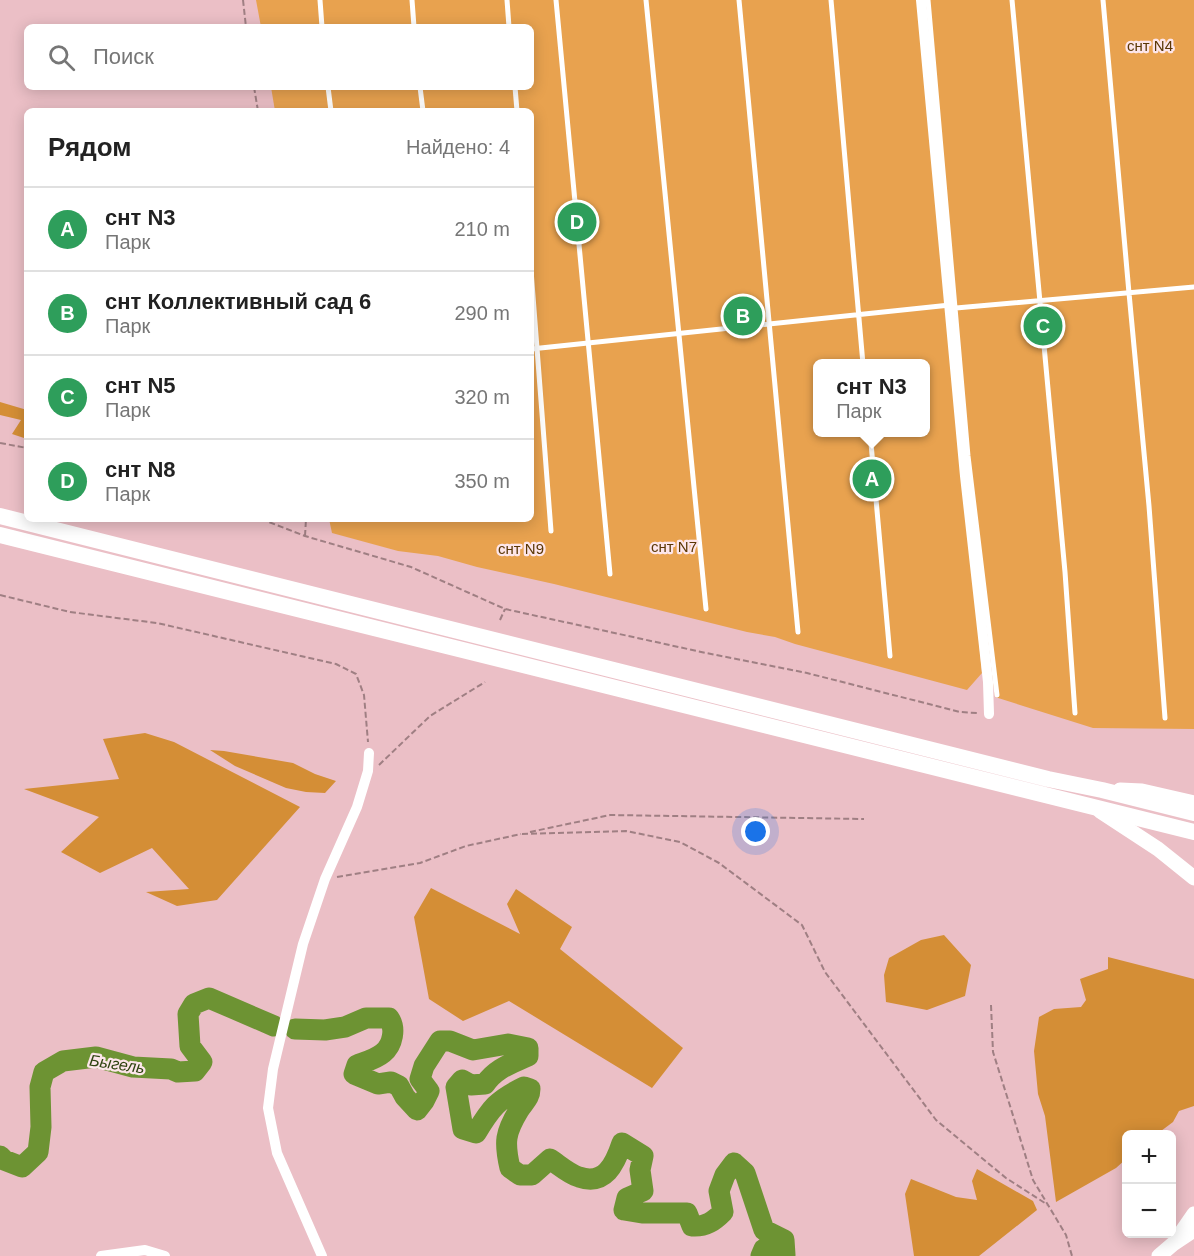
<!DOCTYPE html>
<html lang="ru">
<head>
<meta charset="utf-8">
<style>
	body { margin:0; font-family:Arial,sans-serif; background:#f2f2f2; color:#222 }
	.controls { position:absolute; right:18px; bottom:18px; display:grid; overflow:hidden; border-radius:9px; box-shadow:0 3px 15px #0003 }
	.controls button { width:54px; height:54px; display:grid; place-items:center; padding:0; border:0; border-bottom:2px solid #e0e0e0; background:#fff; color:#222; font:30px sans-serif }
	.you { position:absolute; left:756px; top:832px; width:21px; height:21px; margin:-15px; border:4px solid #fff; border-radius:50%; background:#1a73e8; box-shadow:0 0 0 9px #1a73e833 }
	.badge { display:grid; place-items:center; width:39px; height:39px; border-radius:50%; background:#ea580c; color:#fff; font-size:20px; font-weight:700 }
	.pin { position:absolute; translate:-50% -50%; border:3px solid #fff; box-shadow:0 2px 6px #0006 }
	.popup { position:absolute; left:813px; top:359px; width:117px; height:78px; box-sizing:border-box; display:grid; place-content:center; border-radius:9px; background:#fff; filter:drop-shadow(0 2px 4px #0005); font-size:20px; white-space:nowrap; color:#767676 }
	.popup b { font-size:22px; color:#222 }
	.popup::after { content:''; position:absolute; left:50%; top:100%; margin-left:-12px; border:12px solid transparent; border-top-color:#fff }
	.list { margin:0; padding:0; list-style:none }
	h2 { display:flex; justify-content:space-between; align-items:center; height:78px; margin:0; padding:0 24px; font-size:26px }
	h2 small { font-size:20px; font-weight:400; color:#767676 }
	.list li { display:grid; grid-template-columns:39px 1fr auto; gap:18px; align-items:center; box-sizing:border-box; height:84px; padding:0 24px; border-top:2px solid #e0e0e0 }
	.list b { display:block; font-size:22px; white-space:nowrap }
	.list p { margin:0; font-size:20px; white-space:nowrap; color:#767676 }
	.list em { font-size:20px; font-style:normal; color:#767676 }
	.icon { flex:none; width:33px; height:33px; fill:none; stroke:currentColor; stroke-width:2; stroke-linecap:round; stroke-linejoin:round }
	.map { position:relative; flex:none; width:1194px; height:1256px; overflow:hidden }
	.search { position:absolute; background:#fff; box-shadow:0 3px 15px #0003; left:24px; top:24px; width:510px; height:66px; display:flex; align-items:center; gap:15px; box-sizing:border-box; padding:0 21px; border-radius:9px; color:#767676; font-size:22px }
	.panel { position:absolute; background:#fff; box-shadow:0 3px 15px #0003; left:24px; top:108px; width:510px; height:414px; border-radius:9px }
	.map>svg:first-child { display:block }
	.green { fill:#e8a24f; fill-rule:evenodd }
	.forest { fill:#d48e36 }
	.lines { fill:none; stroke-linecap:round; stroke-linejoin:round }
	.river { stroke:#6d9333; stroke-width:21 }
	.path { stroke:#9f7f83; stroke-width:2; stroke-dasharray:6 3; stroke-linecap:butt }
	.service { stroke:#fff; stroke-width:5 }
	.minor { stroke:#fff; stroke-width:10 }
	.secondary { stroke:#fff; stroke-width:15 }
	.trunk { stroke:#fff; stroke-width:16 }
	.labels { text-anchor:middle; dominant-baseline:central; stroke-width:4.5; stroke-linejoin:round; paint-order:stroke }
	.park-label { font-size:15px; fill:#5b3705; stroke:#fde6ea }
	.water-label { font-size:16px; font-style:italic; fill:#304412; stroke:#fde6ea }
</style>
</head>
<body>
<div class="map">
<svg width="1194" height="1256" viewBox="0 0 1194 1256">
	<rect width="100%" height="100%" fill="#ebbfc6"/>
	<path class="green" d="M 256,0 L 918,0 L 982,673 L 967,690 L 795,644 L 775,637 L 747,632 L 554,584 L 477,567 L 438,556 L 398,551 L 332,533 L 329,519 L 531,519 L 531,111 L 275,111 L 271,87 L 531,87 L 531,27 L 261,27 ZM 818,364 L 926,364 L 926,432 L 818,432 Z
		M 926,0 L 1194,0 L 1194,729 L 1093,728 L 995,697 L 966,456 Z"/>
	<path class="forest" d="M 0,402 L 27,410 L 27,439 L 12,434 L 21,420 L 0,415 Z
		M 145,733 L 174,742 L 300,807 L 217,900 L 177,906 L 146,892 L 189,889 L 152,848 L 100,873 L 61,852 L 99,817 L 24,789 L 119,779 L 103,739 Z
		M 210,750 L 224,751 L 293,763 L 315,774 L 336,781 L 325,793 L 306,792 L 286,788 L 235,766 Z
		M 431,888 L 520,934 L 507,904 L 516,889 L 572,927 L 560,949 L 683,1048 L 652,1088 L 509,1001 L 463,1021 L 429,999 L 414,917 Z
		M 944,935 L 971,965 L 965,996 L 927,1010 L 886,1002 L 884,975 L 889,958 L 921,940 Z
		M 1108,957 L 1194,979 L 1194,1106 L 1179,1111 L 1173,1122 L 1157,1134 L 1126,1134 L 1126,1159 L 1116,1168 L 1056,1202 L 1045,1116 L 1038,1094 L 1034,1051 L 1039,1017 L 1054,1009 L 1081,1007 L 1086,1000 L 1080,979 L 1108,969 Z
		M 977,1169 L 1033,1201 L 1037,1210 L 979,1256 L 914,1256 L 905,1194 L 911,1179 L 956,1197 L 977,1200 L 972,1181 Z"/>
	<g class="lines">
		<path class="river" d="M 295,1029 L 325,1030 L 345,1027 L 366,1018 L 389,1018 C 396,1028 393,1045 383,1053 C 376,1059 365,1062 357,1065 L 354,1074 L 378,1084 L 391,1082 L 399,1086 L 405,1097 L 417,1110 L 424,1101 L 429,1091 L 420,1079 L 424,1066 L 440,1041 L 450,1041 L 473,1050 L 508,1044 L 528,1048 L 528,1056 C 511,1064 496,1068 485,1084 L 471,1085 L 462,1080 L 456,1087 L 463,1129 L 476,1133 C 491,1108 497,1100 524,1087 L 530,1089 C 530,1098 524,1102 519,1110 C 505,1133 504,1142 510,1168 L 520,1175 L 532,1175 L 550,1159 C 559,1165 569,1174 579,1177 C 605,1186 615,1164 622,1143 L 643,1156 L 640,1170 L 643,1191 L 627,1198 L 624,1210 L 642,1213 L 687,1213 L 692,1226 C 706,1227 714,1221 723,1212 L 719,1191 L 725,1175 L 734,1163 L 745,1173 L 764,1230 L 784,1240 L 785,1255 L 764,1249 L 761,1256
			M 0,1156 L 4,1160 L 22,1167 L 38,1152 L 41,1127 L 40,1087 L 44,1072 L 63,1061 L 96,1057 L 133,1067 L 171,1069 L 178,1072 L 195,1071 L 202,1062 L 190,1046 L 188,1014 L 194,1004 L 209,998 L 274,1026"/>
		<path class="path" d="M 243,0 L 246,27
			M 254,87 L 258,111
			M 0,443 L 27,448
			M 261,519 L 305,536 L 411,567 L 505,609 L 706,653 L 807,673 L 960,712 L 977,713
			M 305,536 L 306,519
			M 0,595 L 70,612 L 157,623 L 336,664 L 356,674 L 364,695 L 368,742
			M 500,620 L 505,609
			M 379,765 L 430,716 L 485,682
			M 530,832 L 610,815 L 864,819
			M 522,834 L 626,831 L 680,842 L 719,863 L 802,925 L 825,972 L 936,1120 L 1006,1178 L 1048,1205
			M 337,877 L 420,863 L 466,846 L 521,834
			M 991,1005 L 993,1052 L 1011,1109 L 1033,1180 L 1066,1235 L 1072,1256"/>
		<path class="service" d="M 320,0 L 322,27
			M 412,0 L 414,27
			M 507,0 L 509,27
			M 556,0 L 610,574
			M 646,0 L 706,609
			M 739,0 L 798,632
			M 831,0 L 863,364
			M 928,0 L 968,456 L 997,695
			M 1012,0 L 1065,572 L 1075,713
			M 1103,0 L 1129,293 L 1149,506 L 1165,718
			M 328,87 L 331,111
			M 420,87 L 423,111
			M 515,87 L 517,111
			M 531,270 L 551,531
			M 956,308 L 1194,287
			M 531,349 L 950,305
			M 870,432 L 890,656"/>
		<path class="minor" d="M 921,0 L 965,476 L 988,682 L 989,714
			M 101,1256 L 145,1250 L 165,1256
			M 322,1256 L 277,1153 L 268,1108 L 273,1069 L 303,944 L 325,879 L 357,807 L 368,771 L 369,753"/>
		<path class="secondary" d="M 1120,790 L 1142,791 L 1194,803
			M 1100,811 L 1158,849 L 1194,878
			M 1178,1237 L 1194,1214
			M 1159,1256 L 1173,1244 L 1194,1230"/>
		<path class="trunk" d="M 0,516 L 1048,779 L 1102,790 L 1194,813
			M 0,535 L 1194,832"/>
	</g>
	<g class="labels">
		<g class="park-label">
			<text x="1150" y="45">снт N4</text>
			<text x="674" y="546">снт N7</text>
			<text x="521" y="548">снт N9</text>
		</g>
		<g class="water-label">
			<text transform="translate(117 1064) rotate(8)">Быгель</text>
		</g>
	</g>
</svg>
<div class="controls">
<button>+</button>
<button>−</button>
</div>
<div class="you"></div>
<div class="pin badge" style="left:872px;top:479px;background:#2e9e5b">A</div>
<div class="popup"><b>снт N3</b>Парк</div>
<div class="pin badge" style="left:743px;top:316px;background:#2e9e5b">B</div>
<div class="pin badge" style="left:1043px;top:326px;background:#2e9e5b">C</div>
<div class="pin badge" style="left:577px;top:222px;background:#2e9e5b">D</div>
<div class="search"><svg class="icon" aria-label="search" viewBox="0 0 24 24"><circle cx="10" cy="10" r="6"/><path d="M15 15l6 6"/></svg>Поиск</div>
<section class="panel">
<h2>Рядом<small>Найдено: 4</small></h2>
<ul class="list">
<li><span class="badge" style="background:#2e9e5b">A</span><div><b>снт N3</b><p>Парк</p></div><em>210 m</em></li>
<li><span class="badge" style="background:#2e9e5b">B</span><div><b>снт Коллективный сад 6</b><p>Парк</p></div><em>290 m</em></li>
<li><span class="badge" style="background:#2e9e5b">C</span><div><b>снт N5</b><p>Парк</p></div><em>320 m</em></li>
<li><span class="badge" style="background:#2e9e5b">D</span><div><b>снт N8</b><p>Парк</p></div><em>350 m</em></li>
</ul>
</section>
</div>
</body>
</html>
